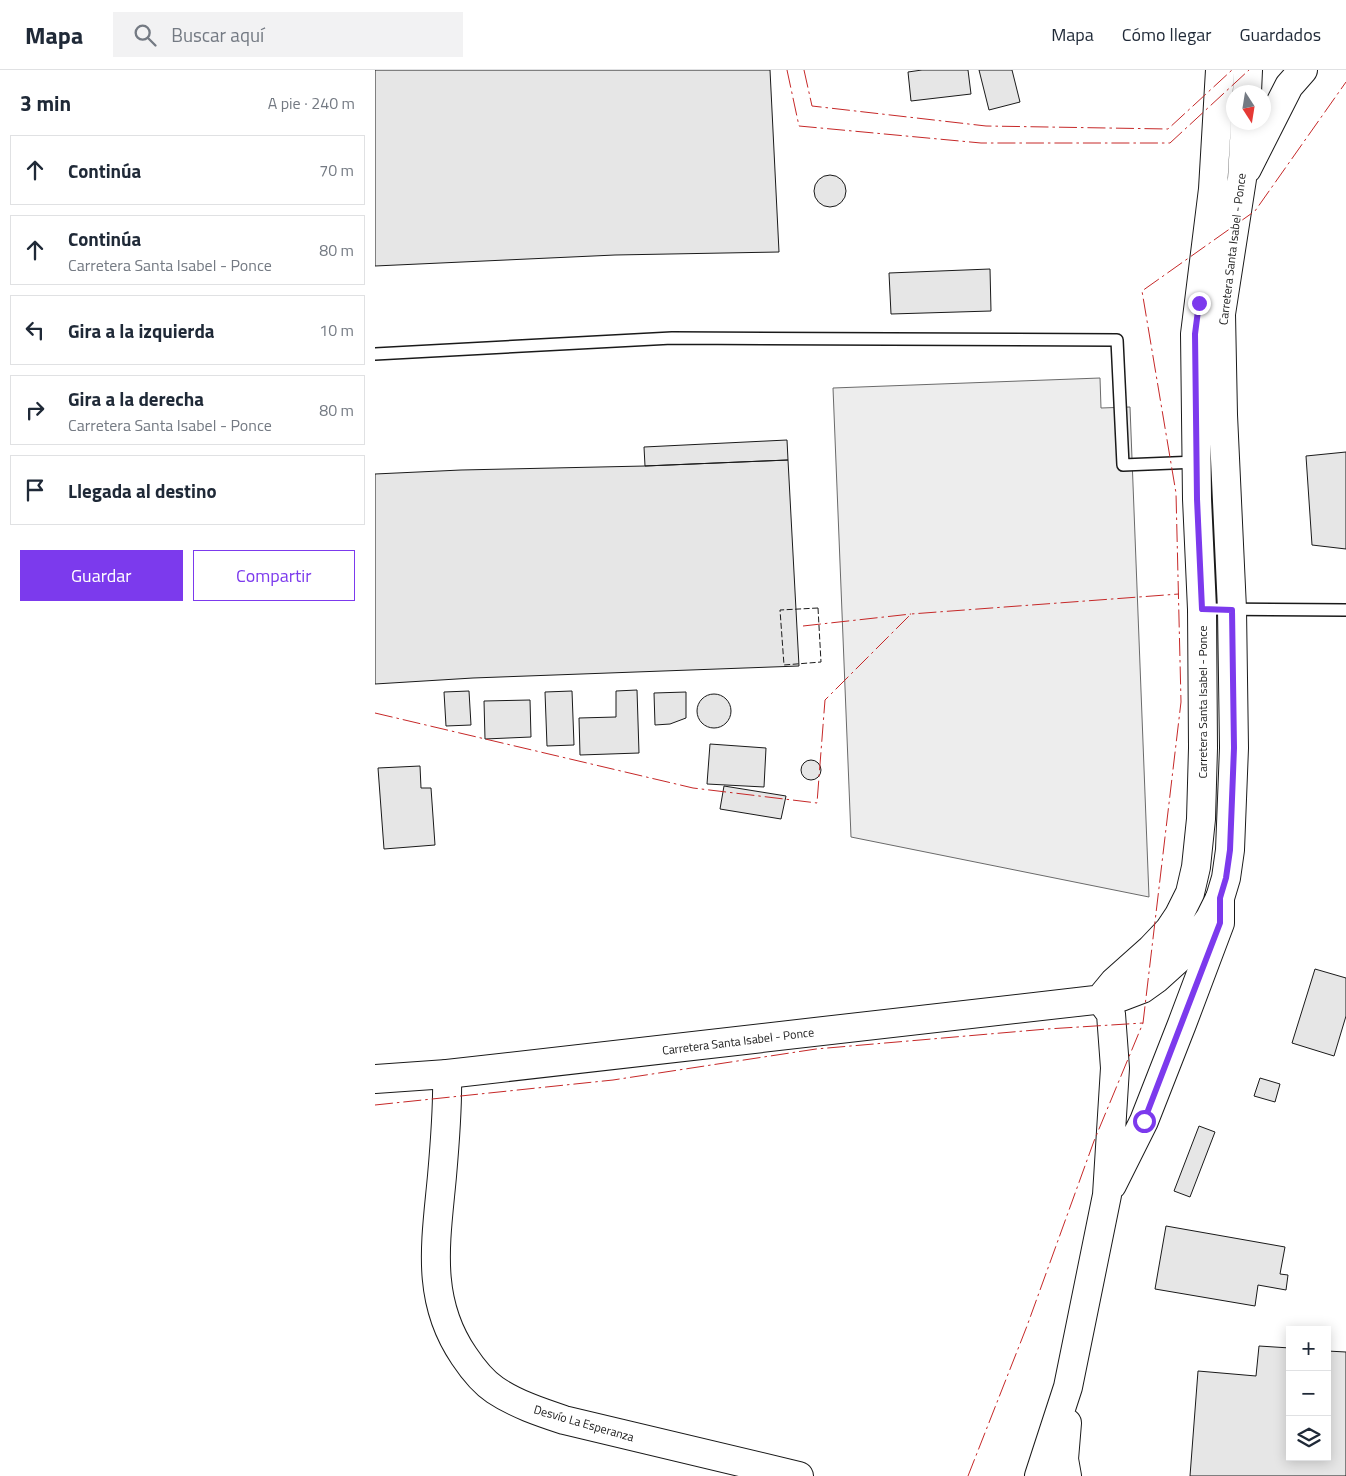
<!DOCTYPE html>
<html lang="es">
<head>
<meta charset="utf-8">
<style>
	body { margin:0; font-family:"Titillium Web",sans-serif; background:#f2f2f3; color:#1f2937 }
	.controls { position:absolute; right:15px; bottom:15px; display:grid; overflow:hidden; border-radius:0px; box-shadow:0 2px 12px #0003 }
	.controls button { width:45px; height:45px; display:grid; place-items:center; padding:0; border:0; border-bottom:1px solid #e0e1e3; background:#fff; color:#1f2937; font:25px sans-serif }
	.compass { position:absolute; left:851px; top:15px; width:45px; height:45px; border-radius:50%; background:#fff; box-shadow:0 2px 12px #0003; rotate:168deg }
	.stop { position:absolute; width:15px; height:15px; margin:-11px; border:4px solid #7c3aed; border-radius:50%; background:#fff }
	.stop.end { background:#7c3aed; border-color:#fff; box-shadow:0 1px 5px #0008 }
	.list { margin:0; padding:0; list-style:none }
	h2 { display:flex; justify-content:space-between; align-items:center; height:65px; margin:0; padding:0 20px; font-size:21px }
	h2 small { font-size:16px; font-weight:400; color:#747a83 }
	.list li { display:grid; grid-template-columns:32px 1fr auto; gap:15px; align-items:center; box-sizing:border-box; height:70px; margin:0 10px 10px; padding:0 10px; border:1px solid #e0e1e3; border-radius:0px }
	.list b { display:block; font-size:19px; white-space:nowrap }
	.list p { margin:0; font-size:16px; white-space:nowrap; color:#747a83 }
	.list em { font-size:16px; font-style:normal; color:#747a83 }
	.actions { display:flex; gap:10px; padding:15px 20px }
	.actions a { flex:1; padding:11px 0; border:1px solid #7c3aed; border-radius:0px; text-align:center; font-size:18px; color:#7c3aed }
	.actions .main { background:#7c3aed; color:#fff }
	.icon { flex:none; width:28px; height:28px; fill:none; stroke:currentColor; stroke-width:2; stroke-linecap:round; stroke-linejoin:round }
	.map { position:relative; flex:none; width:971px; height:1406px; overflow:hidden }
	header { display:flex; align-items:center; gap:30px; box-sizing:border-box; height:70px; padding:0 25px; background:#fff; border-bottom:1px solid #e0e1e3 }
	header strong { font-size:24px }
	nav { display:flex; gap:28px; margin-inline-start:auto; font-size:18px }
	.search { width:350px; height:45px; background:#f2f2f3; display:flex; align-items:center; gap:12px; box-sizing:border-box; padding:0 18px; border-radius:0px; color:#747a83; font-size:19px }
	main { display:flex }
	aside { flex:1; background:#fff }
	.map>svg:first-child { display:block }
	.parking { fill:#ededed; stroke:#6a6a6a }
	.building { fill:#e6e6e6; stroke:#1a1a1a }
	.lines { fill:none; stroke-linecap:round; stroke-linejoin:round }
	.service-casing { stroke:#1a1a1a; stroke-width:14 }
	.secondary-casing { stroke:#1a1a1a; stroke-width:30 }
	.primary-casing { stroke:#1a1a1a; stroke-width:30 }
	.service { stroke:#fff; stroke-width:11 }
	.secondary { stroke:#fff; stroke-width:28 }
	.primary { stroke:#fff; stroke-width:28 }
	.fence { stroke:#1a1a1a; stroke-width:1; stroke-dasharray:6 2.5; stroke-linecap:butt }
	.power { stroke:#c62828; stroke-width:1; stroke-dasharray:18 4 2.5 4; stroke-linecap:butt }
	.route { stroke:#7c3aed; stroke-width:6 }
	.labels { text-anchor:middle; dominant-baseline:central; stroke-width:4; stroke-linejoin:round; paint-order:stroke }
	.street-label { font-size:12px; fill:#1a1a1a; stroke:#fff }
</style>
</head>
<body>
<header>
<strong>Mapa</strong>
<div class="search"><svg class="icon" aria-label="search" viewBox="0 0 24 24"><circle cx="10" cy="10" r="6"/><path d="M15 15l6 6"/></svg>Buscar aquí</div>
<nav><a>Mapa</a><a>Cómo llegar</a><a>Guardados</a></nav>
</header>
<main>
<aside>
<h2>3 min<small>A pie · 240 m</small></h2>
<ul class="list">
<li><svg class="icon" aria-label="ahead" viewBox="0 0 24 24"><path d="M12 20V5M6 11l6-6 6 6"/></svg><div><b>Continúa</b></div><em>70 m</em></li>
<li><svg class="icon" aria-label="ahead" viewBox="0 0 24 24"><path d="M12 20V5M6 11l6-6 6 6"/></svg><div><b>Continúa</b><p>Carretera Santa Isabel - Ponce</p></div><em>80 m</em></li>
<li><svg class="icon" aria-label="left" viewBox="0 0 24 24"><path d="M17 20v-9H6M10 6l-5 5 5 5"/></svg><div><b>Gira a la izquierda</b></div><em>10 m</em></li>
<li><svg class="icon" aria-label="right" viewBox="0 0 24 24"><path d="M7 20v-9h11M14 6l5 5-5 5"/></svg><div><b>Gira a la derecha</b><p>Carretera Santa Isabel - Ponce</p></div><em>80 m</em></li>
<li><svg class="icon" aria-label="arrive" viewBox="0 0 24 24"><path d="M6 21V4h12l-3 4 3 4H6"/></svg><div><b>Llegada al destino</b></div></li>
</ul>
<div class="actions"><a class="main">Guardar</a><a>Compartir</a></div>
</aside>
<div class="map">
<svg width="971" height="1406" viewBox="0 0 971 1406">
	<rect width="100%" height="100%" fill="#fff"/>
	<path class="parking" d="M 725,308 L 726,338 L 755,337 L 774,827 L 476,767 L 458,318 Z"/>
	<path class="building" d="M 0,0 L 395,0 L 404,182 L 240,185 L 0,196 Z
		M 547,0 L 593,0 L 596,24 L 536,31 L 533,2 Z
		M 604,0 L 637,0 L 645,32 L 614,40 Z
		M439 121a16 16 0 1 1 32 0a16 16 0 1 1-32 0Z
		M 615,199 L 616,241 L 516,244 L 514,203 Z
		M 412,370 L 413,390 L 270,396 L 269,377 Z
		M 971,382 L 971,479 L 937,475 L 931,386 Z
		M 413,390 L 424,596 L 98,608 L 0,614 L 0,404 L 86,400 L 270,396 Z
		M 262,620 L 264,683 L 205,685 L 204,648 L 241,647 L 241,621 Z
		M 94,621 L 96,655 L 71,656 L 69,622 Z
		M 197,621 L 199,675 L 172,676 L 170,622 Z
		M 311,622 L 311,648 L 295,654 L 280,655 L 279,623 Z
		M322 641a17 17 0 1 1 34 0a17 17 0 1 1-34 0Z
		M 155,630 L 156,667 L 110,669 L 109,631 Z
		M 335,674 L 391,678 L 389,717 L 332,714 Z
		M426 700a10 10 0 1 1 20 0a10 10 0 1 1-20 0Z
		M 45,696 L 46,718 L 56,718 L 60,775 L 9,779 L 3,698 Z
		M 349,716 L 411,726 L 406,749 L 345,739 Z
		M 940,899 L 971,908 L 971,946 L 959,986 L 917,973 Z
		M 885,1008 L 905,1014 L 900,1032 L 879,1026 Z
		M 824,1056 L 840,1062 L 815,1127 L 799,1121 Z
		M 791,1156 L 910,1177 L 905,1204 L 913,1205 L 911,1220 L 883,1215 L 880,1236 L 780,1219 Z
		M 884,1276 L 915,1278 L 915,1387 L 952,1387 L 952,1281 L 971,1282 L 971,1406 L 815,1406 L 823,1301 L 881,1306 Z"/>
	<g class="lines">
		<defs>
			<path id="service" d="M 0,284 L 297,268 L 742,270 L 748,395 L 822,392
				M 827,539 L 971,540"/>
			<path id="secondary" d="M 72,1004 C 73,1038 70,1072 67,1106 C 61,1171 50,1229 89,1286 C 97,1298 108,1312 120,1320 C 141,1334 165,1342 189,1350 L 424,1406
				M 737,1115 L 769,1051 L 807,954 L 845,853 L 845,828
				M 664,1406 L 693,1317 L 732,1125 L 740,998 L 736,944 L 725,929
				M 692,1406 L 689,1389 L 692,1353"/>
			<path id="primary" d="M 872,22 L 873,0
				M 872,99 L 914,16 L 928,0
				M 725,929 L 739,912 L 776,879 L 794,860 L 804,845 L 815,823 L 821,797 L 826,749 L 828,678 L 827,539 L 822,429 L 820,264 L 838,119 L 845,0
				M 0,1009 L 72,1004 L 746,927 L 767,919 L 781,909 L 812,881 L 835,848 L 845,828 L 851,808 L 855,780 L 859,678 L 857,539 L 848,345 L 846,244 L 867,109 L 870,52"/>
		</defs>
		<use href="#service" class="service-casing"/>
		<use href="#secondary" class="secondary-casing"/>
		<use href="#primary" class="primary-casing"/>
		<use href="#service" class="service"/>
		<use href="#secondary" class="secondary"/>
		<use href="#primary" class="primary"/>
		<path class="fence" d="M 443,538 L 446,592 L 409,595 L 405,540 Z"/>
		<path class="power" d="M 412,0 L 424,56 L 606,73 L 795,73 L 874,0
			M 429,0 L 437,36 L 611,56 L 793,59 L 857,0
			M 428,556 L 536,544
			M 0,643 L 318,718 L 442,733 L 450,630 L 536,544 L 804,524
			M 0,1035 L 238,1010 L 441,979 L 672,959 L 768,953
			M 593,1406 L 652,1256 L 719,1071 L 768,953 L 806,632 L 801,423 L 767,221 L 880,141 L 971,12"/>
	</g>
	<g class="lines">
		<path class="route" d="M 769,1051 L 845,853 L 845,828 L 851,808 L 855,780 L 859,678 L 857,540 L 827,539 L 822,429 L 820,264 L 824,233"/>
	</g>
	<g class="labels">
		<g class="street-label">
			<text transform="translate(857 179) rotate(-83)">Carretera Santa Isabel - Ponce</text>
			<text transform="translate(827 632) rotate(-90)">Carretera Santa Isabel - Ponce</text>
			<text transform="translate(363 971) rotate(-7)">Carretera Santa Isabel - Ponce</text>
			<text transform="translate(209 1353) rotate(16)">Desvío La Esperanza</text>
		</g>
	</g>
</svg>
<div class="controls">
<button>+</button>
<button>−</button>
<button><svg class="icon" aria-label="layers" viewBox="0 0 24 24"><path d="M12 4l9 5-9 5-9-5zM3 14l9 5 9-5"/></svg></button>
</div>
<svg class="compass" viewBox="-18 -18 36 36"><path d="M0-13l5 13h-10z" fill="#e53935"/><path d="M0 13l5-13h-10z" fill="#747a83"/></svg>
<div class="stop" style="left:769px;top:1051px"></div>
<div class="stop end" style="left:824px;top:233px"></div>
</div>
</main>
</body>
</html>
